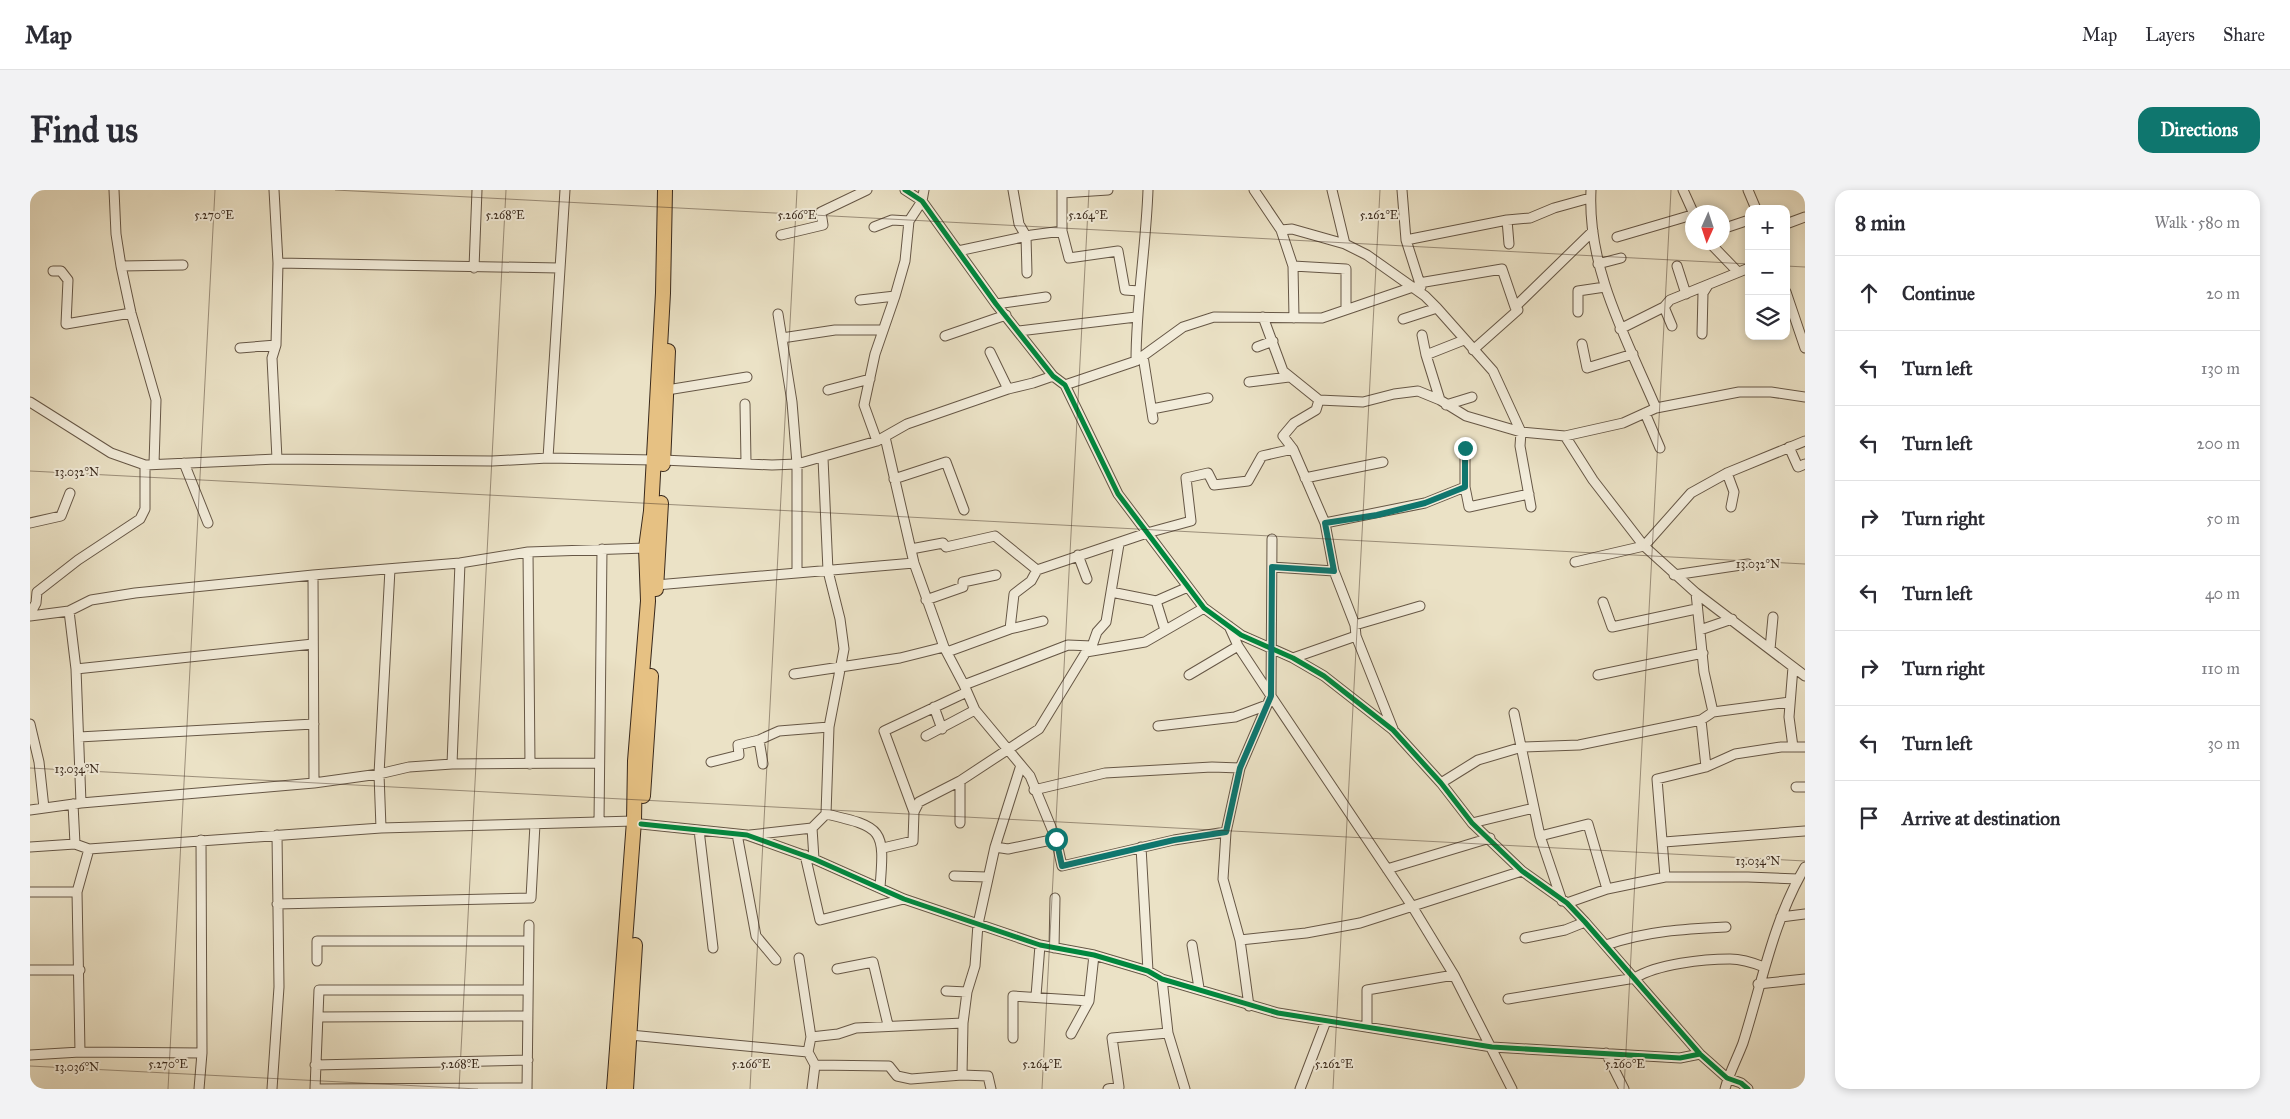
<!DOCTYPE html>
<html lang="en">
<head>
<meta charset="utf-8">
<style>
	body { margin:0; font-family:"IM FELL Great Primer",serif; background:#f2f2f3; color:#2b2b33 }
	.controls { position:absolute; right:15px; top:15px; display:grid; overflow:hidden; border-radius:10px; box-shadow:0 2px 8px #0003 }
	.controls button { width:45px; height:45px; display:grid; place-items:center; padding:0; border:0; border-bottom:1px solid #e1e1e2; background:#fff; color:#2b2b33; font:25px sans-serif }
	.compass { position:absolute; left:1655px; top:15px; width:45px; height:45px; border-radius:50%; background:#fff; box-shadow:0 2px 8px #0003; rotate:183deg }
	.stop { position:absolute; width:15px; height:15px; margin:-11px; border:4px solid #0f766e; border-radius:50%; background:#fff }
	.stop.end { background:#0f766e; border-color:#fff; box-shadow:0 1px 5px #0008 }
	.list { margin:0; padding:0; list-style:none }
	h2 { display:flex; justify-content:space-between; align-items:center; height:65px; margin:0; padding:0 20px; font-size:21px }
	h2 small { font-size:16px; font-weight:400; color:#7c7c81 }
	.list li { display:grid; grid-template-columns:32px 1fr auto; gap:15px; align-items:center; box-sizing:border-box; height:75px; padding:0 20px; border-top:1px solid #e1e1e2 }
	.list b { display:block; font-size:19px; white-space:nowrap }
	.list em { font-size:16px; font-style:normal; color:#7c7c81 }
	.icon { flex:none; width:28px; height:28px; fill:none; stroke:currentColor; stroke-width:2; stroke-linecap:round; stroke-linejoin:round }
	.map { position:relative; flex:none; width:1775px; height:899px; overflow:hidden; border-radius:15px }
	header { display:flex; align-items:center; gap:30px; box-sizing:border-box; height:70px; padding:0 25px; background:#fff; border-bottom:1px solid #e1e1e2 }
	header strong { font-size:24px }
	nav { display:flex; gap:28px; margin-inline-start:auto; font-size:18px }
	.intro { display:flex; align-items:center; justify-content:space-between; box-sizing:border-box; height:120px; padding:0 30px }
	h1 { margin:0; font-size:35px }
	.button { padding:12px 22px; border-radius:15px; background:#0f766e; color:#fff; font-size:18px; font-weight:700 }
	main { display:flex; gap:30px; padding:0 30px }
	aside { flex:1; background:#fff; border-radius:15px; box-shadow:0 2px 8px #0003 }
	.map>svg:first-child { display:block }
	.lines { fill:none; stroke-linecap:round; stroke-linejoin:round }
	.minor-casing { stroke:#665746; stroke-width:11 }
	.primary-casing { stroke:#39291c; stroke-width:16 }
	.minor { stroke:#f2ecda; stroke-width:9 }
	.primary { stroke:#e6c183; stroke-width:14 }
	.cycleway-casing { stroke:#f2ecda; stroke-width:8 }
	.cycleway { stroke:#00873e; stroke-width:5 }
	.route { stroke:#0f766e; stroke-width:6 }
	.ticks { fill:none; stroke:#39291c; stroke-width:1; stroke-opacity:0.45 }
	.ticks-label { font-size:12px; text-anchor:middle; fill:#39291c; stroke:#f2ecda; stroke-width:4; stroke-linejoin:round; paint-order:stroke }
</style>
</head>
<body>
<header>
<strong>Map</strong>
<nav><a>Map</a><a>Layers</a><a>Share</a></nav>
</header>
<div class="intro"><h1>Find us</h1><a class="button">Directions</a></div>
<main>
<div class="map">
<svg width="1775" height="899" viewBox="0 0 1775 899">
	<rect width="100%" height="100%" fill="#ebe2c6"/>
	<filter id="stains"><feTurbulence type="fractalNoise" baseFrequency=".004" numOctaves="4"/><feColorMatrix values="0 0 0 0 .2 0 0 0 0 .09 0 0 0 0 .02 0 0 0 .5 -.17"/></filter>
	<radialGradient id="worn" r=".72"><stop offset=".6" stop-color="#630" stop-opacity="0"/><stop offset="1" stop-color="#630" stop-opacity=".3"/></radialGradient>
	<g class="lines">
		<defs>
			<path id="minor" d="M 84,0 L 86,44 L 91,76 L 101,123 L 126,210 L 124,274
				M 244,0 L 248,73 L 246,155 L 242,168 L 247,269
				M 875,0 L 892,11 L 966,114 L 1023,186 L 1035,195 L 1088,304 L 1174,418 L 1211,445 L 1263,468 L 1294,486 L 1363,540 L 1411,593 L 1442,633 L 1492,681 L 1537,713 L 1555,732 L 1670,864 L 1697,888 L 1711,893 L 1718,899
				M 983,0 L 989,34 L 996,46 L 997,83
				M 1224,0 L 1251,40 L 1262,39 L 1315,54 L 1337,65 L 1395,106 L 1407,118 L 1463,181 L 1491,242 L 1490,256 L 1501,317
				M 1302,0 L 1315,54
				M 1372,0 L 1376,50 L 1391,97
				M 1561,0 C 1557,78 1596,148 1626,218
				M 1653,0 L 1663,22
				M 1718,0 L 1726,19
				M 1032,3 L 1078,0
				M 1477,30 L 1479,54
				M 1756,34 L 1775,27
				M 844,37 L 862,30 L 879,31
				M 1692,39 L 1719,30
				M 1251,40 L 1263,76 L 1264,128
				M 1032,41 L 1039,68 L 1088,61 L 1095,100 L 1109,101
				M 751,45 L 793,35 L 791,22 L 837,0
				M 1587,47 L 1662,25
				M 1376,50 L 1477,30 L 1500,28 L 1524,18 L 1560,8
				M 1679,52 L 1707,81
				M 928,61 L 1002,45 L 1032,41 L 1032,0
				M 248,73 L 529,78
				M 1568,74 L 1591,68
				M 91,76 L 153,75
				M 1263,76 L 1316,79 L 1316,119
				M 1647,76 L 1656,104
				M 444,78 L 447,0
				M 23,81 L 31,81 L 38,90 L 36,134 L 101,123
				M 1389,93 L 1472,79 L 1485,117 L 1488,120 L 1443,160
				M 1756,102 L 1775,158
				M 830,110 L 865,106
				M 966,114 L 1016,107
				M 1485,117 L 1563,41
				M 1634,117 L 1642,136
				M 1548,122 L 1548,101 L 1575,97
				M 748,124 L 762,212 L 767,274 L 767,383
				M 1233,127 L 1253,181 L 1289,210 L 1333,212 L 1364,204 L 1388,201 L 1410,210 L 1436,226 L 1491,242 L 1535,246 L 1593,233 L 1626,218 L 1709,202 L 1741,202 L 1775,207
				M 1373,129 L 1407,118
				M 1590,139 L 1634,117 L 1640,110 L 1719,78
				M 989,141 L 1106,127
				M 1672,144 L 1673,103 L 1678,95
				M 1392,145 L 1396,165 L 1434,150
				M 915,146 L 976,125
				M 752,148 L 805,140 L 853,140
				M 1552,154 L 1557,178 L 1603,164
				M 1227,157 L 1243,151
				M 210,158 L 246,155
				M 960,162 L 978,199
				M 1396,165 L 1410,210
				M 1113,166 L 1123,229
				M 1106,171 C 1106,113 1116,57 1118,0
				M 1219,192 L 1259,187
				M 1035,195 L 1106,171 L 1153,137 L 1184,127 L 1292,128 L 1380,98
				M 637,200 L 717,187
				M 798,200 L 840,189
				M 1289,210 L 1286,220 L 1264,233 L 1253,246 L 1263,259 L 1295,333 L 1304,381 L 1325,435 L 1326,446 L 1363,539
				M 0,212 L 81,263 L 115,275 L 247,269 L 462,271 L 518,268 L 624,270
				M 715,214 L 716,272
				M 1416,215 L 1442,207
				M 1122,219 L 1178,208
				M 1615,223 L 1630,258
				M 1535,246 L 1563,290 L 1614,356 L 1666,403 L 1775,486
				M 855,247 L 884,373 L 914,457 L 934,495 L 945,520 L 1000,586 L 1026,649 L 1032,676 L 1144,650 L 1196,642
				M 847,251 L 834,215 L 845,164 L 865,106 L 875,71 L 879,31 L 892,11 L 894,0
				M 1759,257 L 1768,277 L 1775,274
				M 518,268 L 535,0
				M 793,268 L 798,381 L 810,429 L 814,459 L 799,537 L 796,624
				M 633,270 L 742,275 L 767,274 L 847,251 L 877,234 L 978,199 L 1003,193 L 1023,186
				M 154,273 L 178,333
				M 1697,283 L 1704,302 L 1701,317
				M 1275,288 L 1353,272
				M 864,289 L 916,272 L 934,320
				M 1435,297 L 1439,317 L 1499,304
				M 0,333 L 31,326 L 40,303
				M 1295,333 L 1395,313 L 1435,297 L 1435,258
				M 1242,349 L 1241,506 L 1382,716 L 1424,785 L 1482,899
				M 881,359 L 913,353 L 916,357 L 965,346 L 1007,380
				M 498,362 L 500,574
				M 1048,365 L 1057,389
				M 1545,372 L 1614,356 L 1661,303 L 1697,283 L 1775,251
				M 1242,377 L 1304,381
				M 283,385 L 284,593
				M 1644,385 L 1718,374
				M 626,395 L 884,373
				M 1081,402 L 1126,411 L 1135,440
				M 1666,403 L 1674,482 L 1683,522
				M 896,410 L 933,397 L 933,392 L 966,385
				M 1126,411 L 1158,397
				M 1573,412 L 1582,437 L 1666,419
				M 39,421 L 46,479 L 51,613
				M 0,424 L 6,413 L 7,402 L 48,370 L 110,329 L 115,319 L 115,275
				M 0,426 L 39,421 L 61,410 L 105,403 L 283,385 L 430,373 L 498,362 L 616,358
				M 1325,435 L 1390,416
				M 1199,436 L 1208,456 L 1241,506 L 1210,578 L 1196,642 L 1193,689 L 1210,750 L 1219,816
				M 980,439 L 984,404 L 1001,391 L 1007,380 L 1117,343 L 1161,331 L 1156,288 L 1178,283 L 1184,295 L 1218,291 L 1232,266 L 1263,259
				M 1670,440 L 1702,429
				M 1740,459 L 1743,427
				M 917,462 L 980,439 L 1013,431
				M 1056,462 L 1115,452 L 1174,418
				M 1263,468 L 1326,446
				M 46,479 L 283,454
				M 764,484 L 870,468 L 914,457
				M 1159,485 L 1208,456
				M 1568,485 L 1673,463
				M 934,495 L 1038,455 L 1062,456
				M 904,517 L 912,539
				M 1484,523 L 1510,646 L 1532,711
				M 1671,530 L 1676,577
				M 0,534 L 9,572 L 14,618
				M 1128,536 L 1205,527 L 1237,515
				M 896,546 L 945,520
				M 49,547 L 284,534
				M 729,550 L 733,574
				M 1763,557 L 1759,527 L 1763,477
				M 681,572 L 709,565 L 708,555 L 729,550 L 749,541 L 799,537
				M 422,574 L 430,373
				M 930,591 L 930,633
				M 1411,593 L 1448,570 L 1492,557 L 1549,555 L 1671,530 L 1683,522 L 1760,512
				M 1766,597 L 1775,597
				M 1004,600 L 1075,583 L 1182,577 L 1210,578
				M 43,614 L 45,654 L 59,659 L 351,638 L 604,631
				M 0,620 L 51,613 L 284,593 L 349,584 L 379,577 L 422,574 L 569,573
				M 884,622 L 889,612 L 930,591 L 1009,539 L 1056,462 L 1062,456 L 1067,442 L 1076,432 L 1089,354
				M 569,632 L 572,359
				M 1442,633 L 1504,618
				M 611,634 L 717,645 L 784,669 L 874,709 L 1010,755 L 1064,765 L 1118,781 L 1132,789 L 1248,823 L 1462,857 L 1650,868 L 1670,864
				M 351,638 L 349,584 L 360,379
				M 782,638 L 784,669
				M 669,640 L 683,758
				M 707,644 L 726,746 L 746,770
				M 720,645 L 782,638 L 796,624 C 853,637 855,639 850,697
				M 1510,646 L 1558,634 L 1577,699
				M 1634,652 L 1775,641
				M 0,657 L 45,654
				M 965,657 L 978,659 L 1026,649
				M 1111,657 L 1118,781
				M 853,658 L 883,651 L 884,622 L 854,541 L 937,502
				M 775,665 L 790,730 L 874,709
				M 1357,679 L 1460,648
				M 924,686 L 957,687
				M 1635,687 L 1627,589 L 1676,577 L 1705,564 L 1751,557 L 1775,557
				M 0,702 L 47,702
				M 1537,713 L 1577,699 L 1635,687 L 1718,687 L 1768,689
				M 247,714 L 501,708 L 505,634
				M 1751,727 L 1775,724
				M 1495,748 L 1535,740 L 1555,732
				M 1210,750 L 1276,743 L 1330,733 L 1492,681
				M 1162,755 L 1169,798
				M 1576,755 C 1616,741 1654,739 1696,737
				M 1024,758 L 1025,708
				M 769,768 L 781,847 L 778,862 L 785,875 L 782,899
				M 287,771 L 287,751 L 498,751
				M 807,779 L 843,772 L 858,835
				M 0,780 L 50,780
				M 1132,789 L 1138,843 L 1155,899
				M 1728,794 L 1775,789
				M 916,801 L 937,802
				M 1006,806 L 1010,755
				M 1478,809 L 1605,788 C 1627,774 1674,769 1700,769 C 1712,769 1724,773 1734,777
				M 288,827 L 497,826
				M 1337,837 L 1337,800 L 1424,785
				M 1041,844 L 1059,811 L 1064,765
				M 600,845 L 778,862
				M 781,847 L 808,844 L 826,838 L 933,833
				M 983,848 L 983,806 L 1059,811
				M 50,862 L 47,702 L 59,659
				M 1576,863 L 1594,899
				M 0,865 L 50,862 L 172,863
				M 285,875 L 498,870
				M 785,875 L 859,876 L 867,886 L 881,889 L 932,885 L 958,886 L 961,899
				M 932,885 L 933,833 L 937,802 L 945,776 L 948,734 L 965,657 L 991,575
				M 169,899 L 172,863 L 171,650
				M 242,899 L 249,797 L 247,645
				M 285,899 L 289,800 L 497,800
				M 285,899 L 497,898
				M 497,899 L 499,735
				M 1078,899 L 1089,897 L 1082,848 L 1138,843
				M 1270,899 L 1296,831
				M 1695,899 C 1699,883 1707,869 1713,853 C 1732,793 1743,731 1775,677"/>
			<path id="primary" d="M 633,274 L 638,161
				M 626,399 L 631,313
				M 613,606 L 621,486
				M 584,899 L 604,631 L 605,571 L 618,411 L 616,358 L 621,321 L 633,103 L 635,0
				M 596,899 L 605,755"/>
		</defs>
		<use href="#minor" class="minor-casing"/>
		<use href="#primary" class="primary-casing"/>
		<use href="#minor" class="minor"/>
		<use href="#primary" class="primary"/>
		<defs>
			<path id="cycleway" d="M 875,0 L 892,11 L 966,114 L 1023,186 L 1035,195 L 1088,304 L 1174,418 L 1211,445 L 1263,468 L 1294,486 L 1363,540 L 1411,593 L 1442,633 L 1492,681 L 1537,713 L 1555,732 L 1670,864 L 1697,888 L 1711,893 L 1718,899
				M 611,634 L 717,645 L 784,669 L 874,709 L 1010,755 L 1064,765 L 1118,781 L 1132,789 L 1248,823 L 1462,857 L 1650,868 L 1670,864"/>
		</defs>
		<use href="#cycleway" class="cycleway-casing"/>
		<use href="#cycleway" class="cycleway"/>
	</g>
	<g class="lines">
		<path class="route" d="M 1026,649 L 1032,676 L 1144,650 L 1196,642 L 1210,578 L 1241,506 L 1242,377 L 1304,381 L 1295,333 L 1347,325 L 1395,313 L 1435,297 L 1435,258"/>
	</g>
	<path class="ticks" d="M 305,0 L 1719,74M 1756,76 L 1775,77M 0,281 L 1775,374M 0,578 L 1775,671M 0,876 L 448,899M 138,899 L 185,0M 429,899 L 476,0M 720,899 L 767,0M 1012,899 L 1059,0M 1303,899 L 1350,0M 1594,899 L 1641,0"/>
	<g class="ticks-label">
		<text x="184" y="29">5.270°E</text>
		<text x="475" y="29">5.268°E</text>
		<text x="767" y="29">5.266°E</text>
		<text x="1058" y="29">5.264°E</text>
		<text x="1349" y="29">5.262°E</text>
		<text x="47" y="286">13.032°N</text>
		<text x="1728" y="378">13.032°N</text>
		<text x="47" y="583">13.034°N</text>
		<text x="1728" y="675">13.034°N</text>
		<text x="138" y="878">5.270°E</text>
		<text x="430" y="878">5.268°E</text>
		<text x="721" y="878">5.266°E</text>
		<text x="1012" y="878">5.264°E</text>
		<text x="1304" y="878">5.262°E</text>
		<text x="1595" y="878">5.260°E</text>
		<text x="47" y="881">13.036°N</text>
	</g>
	<rect width="100%" height="100%" filter="url(#stains)"/>
	<rect width="100%" height="100%" fill="url(#worn)"/>
</svg>
<div class="controls">
<button>+</button>
<button>−</button>
<button><svg class="icon" aria-label="layers" viewBox="0 0 24 24"><path d="M12 4l9 5-9 5-9-5zM3 14l9 5 9-5"/></svg></button>
</div>
<svg class="compass" viewBox="-18 -18 36 36"><path d="M0-13l5 13h-10z" fill="#e53935"/><path d="M0 13l5-13h-10z" fill="#7c7c81"/></svg>
<div class="stop" style="left:1026px;top:649px"></div>
<div class="stop end" style="left:1435px;top:258px"></div>
</div>
<aside>
<h2>8 min<small>Walk · 580 m</small></h2>
<ul class="list">
<li><svg class="icon" aria-label="ahead" viewBox="0 0 24 24"><path d="M12 20V5M6 11l6-6 6 6"/></svg><div><b>Continue</b></div><em>20 m</em></li>
<li><svg class="icon" aria-label="left" viewBox="0 0 24 24"><path d="M17 20v-9H6M10 6l-5 5 5 5"/></svg><div><b>Turn left</b></div><em>130 m</em></li>
<li><svg class="icon" aria-label="left" viewBox="0 0 24 24"><path d="M17 20v-9H6M10 6l-5 5 5 5"/></svg><div><b>Turn left</b></div><em>200 m</em></li>
<li><svg class="icon" aria-label="right" viewBox="0 0 24 24"><path d="M7 20v-9h11M14 6l5 5-5 5"/></svg><div><b>Turn right</b></div><em>50 m</em></li>
<li><svg class="icon" aria-label="left" viewBox="0 0 24 24"><path d="M17 20v-9H6M10 6l-5 5 5 5"/></svg><div><b>Turn left</b></div><em>40 m</em></li>
<li><svg class="icon" aria-label="right" viewBox="0 0 24 24"><path d="M7 20v-9h11M14 6l5 5-5 5"/></svg><div><b>Turn right</b></div><em>110 m</em></li>
<li><svg class="icon" aria-label="left" viewBox="0 0 24 24"><path d="M17 20v-9H6M10 6l-5 5 5 5"/></svg><div><b>Turn left</b></div><em>30 m</em></li>
<li><svg class="icon" aria-label="arrive" viewBox="0 0 24 24"><path d="M6 21V4h12l-3 4 3 4H6"/></svg><div><b>Arrive at destination</b></div></li>
</ul>
</aside>
</main>
</body>
</html>
